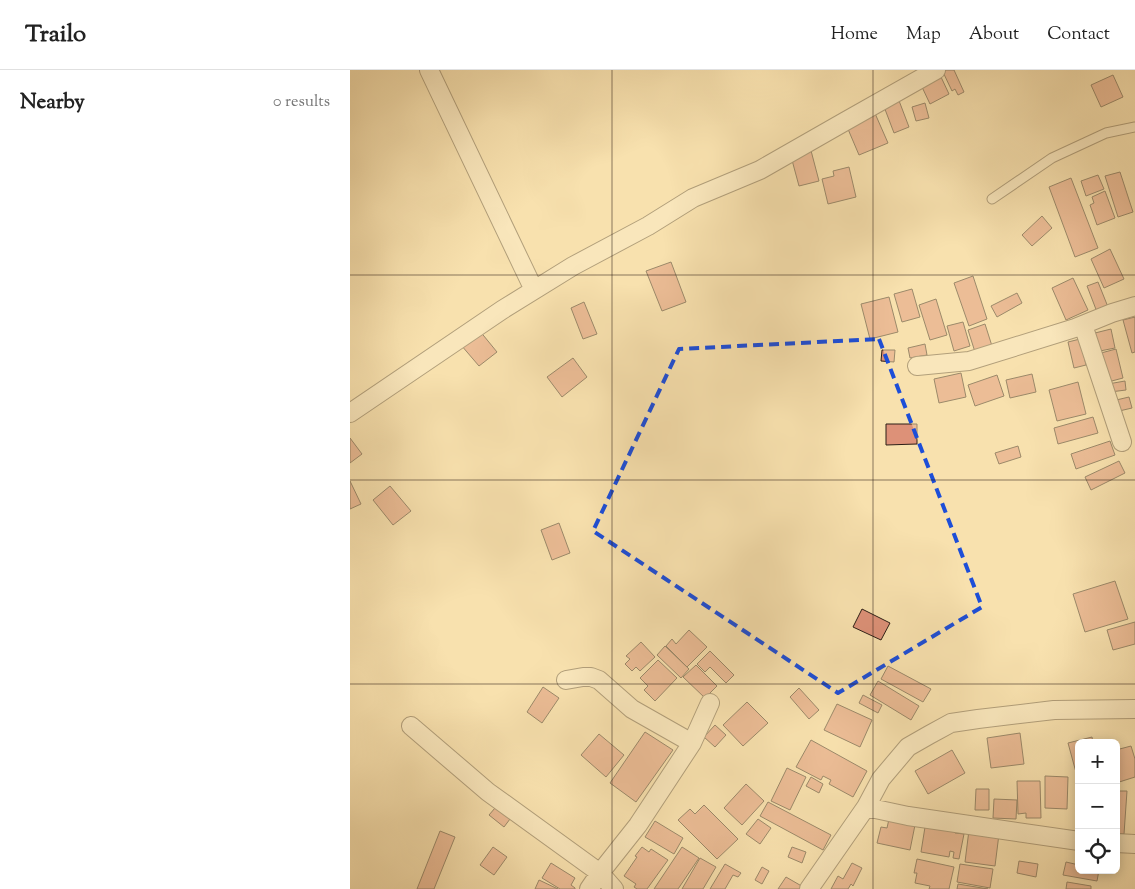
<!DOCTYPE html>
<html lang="en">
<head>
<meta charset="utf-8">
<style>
	body { margin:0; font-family:"Sorts Mill Goudy",serif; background:#f6f6f6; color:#222 }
	.controls { position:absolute; right:15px; bottom:15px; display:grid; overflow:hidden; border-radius:8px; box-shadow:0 2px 12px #0003 }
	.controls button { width:45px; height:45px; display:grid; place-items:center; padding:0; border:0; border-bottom:1px solid #e0e0e0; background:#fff; color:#222; font:25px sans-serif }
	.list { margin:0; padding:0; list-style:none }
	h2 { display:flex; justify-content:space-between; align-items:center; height:65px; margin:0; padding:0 20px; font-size:21px }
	h2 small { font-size:16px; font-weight:400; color:#767676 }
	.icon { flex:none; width:28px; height:28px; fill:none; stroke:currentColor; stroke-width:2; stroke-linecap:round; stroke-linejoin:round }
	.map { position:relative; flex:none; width:785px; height:819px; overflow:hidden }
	header { display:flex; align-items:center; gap:30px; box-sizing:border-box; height:70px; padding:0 25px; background:#fff; border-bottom:1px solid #e0e0e0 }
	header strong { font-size:24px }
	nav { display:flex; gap:28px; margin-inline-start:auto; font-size:18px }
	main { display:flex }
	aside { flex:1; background:#fff }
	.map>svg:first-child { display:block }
	.building { fill:#dd9178; stroke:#2c1e16 }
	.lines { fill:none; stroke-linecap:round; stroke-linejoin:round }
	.service-casing { stroke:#5f4f3c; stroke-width:11 }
	.minor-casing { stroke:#5f4f3c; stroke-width:20 }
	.service { stroke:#faecca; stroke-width:9 }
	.minor { stroke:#faecca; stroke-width:18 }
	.marked { fill:none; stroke:#1d4ed8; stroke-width:4; stroke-dasharray:10 6; stroke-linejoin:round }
	.grid { fill:none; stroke:#2c1e16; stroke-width:1; stroke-opacity:0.55 }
</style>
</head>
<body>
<header>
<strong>Trailo</strong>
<nav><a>Home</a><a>Map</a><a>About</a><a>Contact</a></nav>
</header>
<main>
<aside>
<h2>Nearby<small>0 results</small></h2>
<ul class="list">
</ul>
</aside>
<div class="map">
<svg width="785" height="819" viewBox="0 0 785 819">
	<rect width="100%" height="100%" fill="#f8e1ae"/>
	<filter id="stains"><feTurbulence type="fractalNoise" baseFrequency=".004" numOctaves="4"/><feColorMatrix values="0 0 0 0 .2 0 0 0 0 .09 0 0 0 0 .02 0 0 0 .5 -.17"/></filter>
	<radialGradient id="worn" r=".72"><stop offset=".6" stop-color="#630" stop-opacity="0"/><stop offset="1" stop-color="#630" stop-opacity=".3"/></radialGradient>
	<path class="building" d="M 592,0 L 604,0 L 614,22 L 608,25 L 605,19 L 602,21 Z
		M 763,5 L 773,27 L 751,37 L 741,15 Z
		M 591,7 L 599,24 L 580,34 L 572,17 Z
		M 548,28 L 559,57 L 544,63 L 533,34 Z
		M 520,32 L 538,73 L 509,85 L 492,45 Z
		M 575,33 L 579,48 L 566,51 L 562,37 Z
		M 459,73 L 469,111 L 449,116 L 439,79 Z
		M 499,97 L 506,127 L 478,134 L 472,109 L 484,106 L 483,101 Z
		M 770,102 L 783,142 L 768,147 L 755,106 Z
		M 748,105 L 754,119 L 736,126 L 731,111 Z
		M 721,108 L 748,178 L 725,187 L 699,117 Z
		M 755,121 L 765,148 L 747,155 L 740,135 L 744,133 L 742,127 Z
		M 692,146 L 702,158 L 682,176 L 672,165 Z
		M 760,179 L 774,209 L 754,218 L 741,189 Z
		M 321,192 L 336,232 L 312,241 L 296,201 Z
		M 623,206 L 637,249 L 619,256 L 604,213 Z
		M 723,208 L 738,240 L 716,250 L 702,218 Z
		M 748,212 L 758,237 L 747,242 L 737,216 Z
		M 562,219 L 570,247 L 552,252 L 544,224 Z
		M 667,223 L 672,233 L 647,247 L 641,236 Z
		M 539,227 L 548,262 L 520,269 L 511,234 Z
		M 586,229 L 597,265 L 580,270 L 569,235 Z
		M 234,232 L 247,264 L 233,269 L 221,238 Z
		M 785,247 L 785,282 L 782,283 L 773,250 Z
		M 613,252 L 620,276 L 604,281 L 597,256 Z
		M 635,254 L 642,276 L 625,282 L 618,260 Z
		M 761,259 L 765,278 L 750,281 L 745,263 Z
		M 129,260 L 147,282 L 129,296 L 111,275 Z
		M 730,269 L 736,295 L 724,298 L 718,272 Z
		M 575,274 L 577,285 L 560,288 L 558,278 Z
		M 766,279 L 773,308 L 758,312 L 751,283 Z
		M 532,280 L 545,280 L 544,292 L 531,291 Z
		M 223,288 L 237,307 L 212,327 L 197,307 Z
		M 611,303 L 616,327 L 589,333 L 584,309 Z
		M 682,304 L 686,322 L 660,328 L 656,310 Z
		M 647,305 L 654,326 L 625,336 L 618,315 Z
		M 775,311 L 776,320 L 760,322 L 758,314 Z
		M 728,312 L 736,344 L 707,351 L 699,320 Z
		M 779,327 L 782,338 L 765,342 L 762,331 Z
		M 743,347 L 748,363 L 708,374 L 704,358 Z
		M 536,354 L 567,354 L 567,374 L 536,375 Z
		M 0,368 L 12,384 L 0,393 Z
		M 760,371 L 765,385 L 726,399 L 721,384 Z
		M 668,376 L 671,387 L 649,394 L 645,383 Z
		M 769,391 L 775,403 L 741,420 L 735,407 Z
		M 0,411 L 11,434 L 0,439 Z
		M 40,416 L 61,441 L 43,455 L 23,430 Z
		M 209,453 L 220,483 L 202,490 L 191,460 Z
		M 765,511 L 778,549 L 735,562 L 723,524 Z
		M 512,539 L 540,553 L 531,570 L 503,557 Z
		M 785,552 L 785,574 L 763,580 L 757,560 Z
		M 339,560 L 357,577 L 337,597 L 316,576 L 322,569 L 326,574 Z
		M 291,572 L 305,587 L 290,601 L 286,597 L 282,601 L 275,594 L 280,589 L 276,586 Z
		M 315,576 L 339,599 L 331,608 L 307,585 Z
		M 360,581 L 384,605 L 376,613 L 360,597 L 355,602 L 347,594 Z
		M 308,590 L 327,608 L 305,631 L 294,620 L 298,616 L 290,608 Z
		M 346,595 L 367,616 L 355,628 L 333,607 Z
		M 538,596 L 581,619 L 573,632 L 531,609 Z
		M 528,611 L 569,636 L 561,650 L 520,625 Z
		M 193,617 L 209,628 L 192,653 L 177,642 Z
		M 449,618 L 469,640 L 459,649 L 440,627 Z
		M 513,625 L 532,635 L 528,643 L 509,633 Z
		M 397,632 L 418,653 L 393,676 L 373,655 Z
		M 487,634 L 522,650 L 510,677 L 474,660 Z
		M 365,655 L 376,665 L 365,677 L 354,667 Z
		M 295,662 L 323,680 L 286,732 L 260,713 Z
		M 670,663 L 674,694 L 641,698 L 637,668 Z
		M 249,664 L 274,685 L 256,707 L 231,685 Z
		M 742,667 L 743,673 L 729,673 L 729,706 L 727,706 L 718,673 Z
		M 461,670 L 517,701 L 503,727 L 479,714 L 481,710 L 473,706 L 471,710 L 446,697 Z
		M 781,676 L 785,689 L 785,707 L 766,713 L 766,680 Z
		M 602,680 L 615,703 L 578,724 L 565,701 Z
		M 437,698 L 456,707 L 440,740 L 421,731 Z
		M 695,706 L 718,707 L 717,739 L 695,738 Z
		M 461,707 L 473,714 L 469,723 L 456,716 Z
		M 667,711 L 690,711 L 691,748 L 676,748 L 676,743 L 668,744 Z
		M 396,714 L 414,731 L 392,755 L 374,738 Z
		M 626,719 L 639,719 L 639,740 L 625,740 Z
		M 766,721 L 777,721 L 774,764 L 766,764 Z
		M 644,729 L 667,730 L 666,749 L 643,748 Z
		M 418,732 L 481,765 L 473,780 L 410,746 Z
		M 354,735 L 388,769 L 367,789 L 328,750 L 340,739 L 345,744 Z
		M 145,738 L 160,749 L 154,757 L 139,745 Z
		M 408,749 L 421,758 L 410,774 L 396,764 Z
		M 539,749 L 565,755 L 560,780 L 527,773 L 531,757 L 537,758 Z
		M 305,751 L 333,768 L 324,784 L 295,767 Z
		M 595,754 L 606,756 L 605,763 L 614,764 L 609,789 L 603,788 L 604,782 L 600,781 L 599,787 L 571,782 L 575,757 L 594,760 Z
		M 619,760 L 649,764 L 645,796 L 615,792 Z
		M 90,761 L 105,767 L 84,819 L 67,819 Z
		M 143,777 L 157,787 L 144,805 L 130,795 Z
		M 292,777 L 299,782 L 301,779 L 318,790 L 297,819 L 287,819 L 284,817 L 286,814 L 274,806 L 287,787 L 285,786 Z
		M 332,777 L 349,788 L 328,819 L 304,819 Z
		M 442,777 L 456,782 L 452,793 L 438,787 Z
		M 350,788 L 366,797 L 353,819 L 332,819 Z
		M 567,789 L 604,797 L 599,819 L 579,819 L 580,816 L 565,813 L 567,803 L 564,803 Z
		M 669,791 L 688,794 L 686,807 L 667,803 Z
		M 716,792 L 729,795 L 729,800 L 749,800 L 747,811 L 713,805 Z
		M 201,793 L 225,808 L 221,815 L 225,818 L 225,819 L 210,819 L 192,808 Z
		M 502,793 L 512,798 L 503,816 L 501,814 L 498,819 L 481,819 L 488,806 L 493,809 Z
		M 375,794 L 391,803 L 388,807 L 383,805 L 375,819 L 360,819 Z
		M 610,794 L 643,799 L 640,818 L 607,812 Z
		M 412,797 L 419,801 L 412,814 L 405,810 Z
		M 436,807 L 455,818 L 454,819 L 428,819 Z
		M 189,810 L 208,819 L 185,819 Z
		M 717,812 L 741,816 L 741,819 L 716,819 Z
		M 608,814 L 638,819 L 607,819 Z"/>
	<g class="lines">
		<defs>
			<path id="service" d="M 642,129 L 702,88 L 756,63 L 785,57"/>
			<path id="minor" d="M 79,0 L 184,220
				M 733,255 L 772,372
				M 567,296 L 619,291 L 725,258 L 762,243 L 785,236
				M 0,343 L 152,240 L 223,196 L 298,156 L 343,128 L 410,100 L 494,52 L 586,0
				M 216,610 L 233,607 L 241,607 L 249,610 L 282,639 L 342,673
				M 61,656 L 138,722 L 250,803 L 264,819
				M 516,737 L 558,746 L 729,771
				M 766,773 L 785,774
				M 239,819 L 250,803 L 288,755 L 342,673 L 360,633
				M 459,819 L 516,737 L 531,709 L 558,677 L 579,665 L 601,653 L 628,649 L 704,640 L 785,639"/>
		</defs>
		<use href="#service" class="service-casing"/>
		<use href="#minor" class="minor-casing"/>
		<use href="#service" class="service"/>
		<use href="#minor" class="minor"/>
	</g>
	<path d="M0 0H785V819H0ZM 529,269 L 632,537 L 488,623 L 243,461 L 329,279 Z" fill="#f8e1ae" fill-opacity=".55" fill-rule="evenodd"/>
	<path class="marked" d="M 529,269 L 632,537 L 488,623 L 243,461 L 329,279 Z"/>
	<path class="grid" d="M 262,0 L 262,819M 523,0 L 523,819M 0,205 L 785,205M 0,410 L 785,410M 0,614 L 785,614"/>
	<rect width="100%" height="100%" filter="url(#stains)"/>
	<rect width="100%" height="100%" fill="url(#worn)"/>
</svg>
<div class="controls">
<button>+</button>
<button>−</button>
<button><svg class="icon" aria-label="locate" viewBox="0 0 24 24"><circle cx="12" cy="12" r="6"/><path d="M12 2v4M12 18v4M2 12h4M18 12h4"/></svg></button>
</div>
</div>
</main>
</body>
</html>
